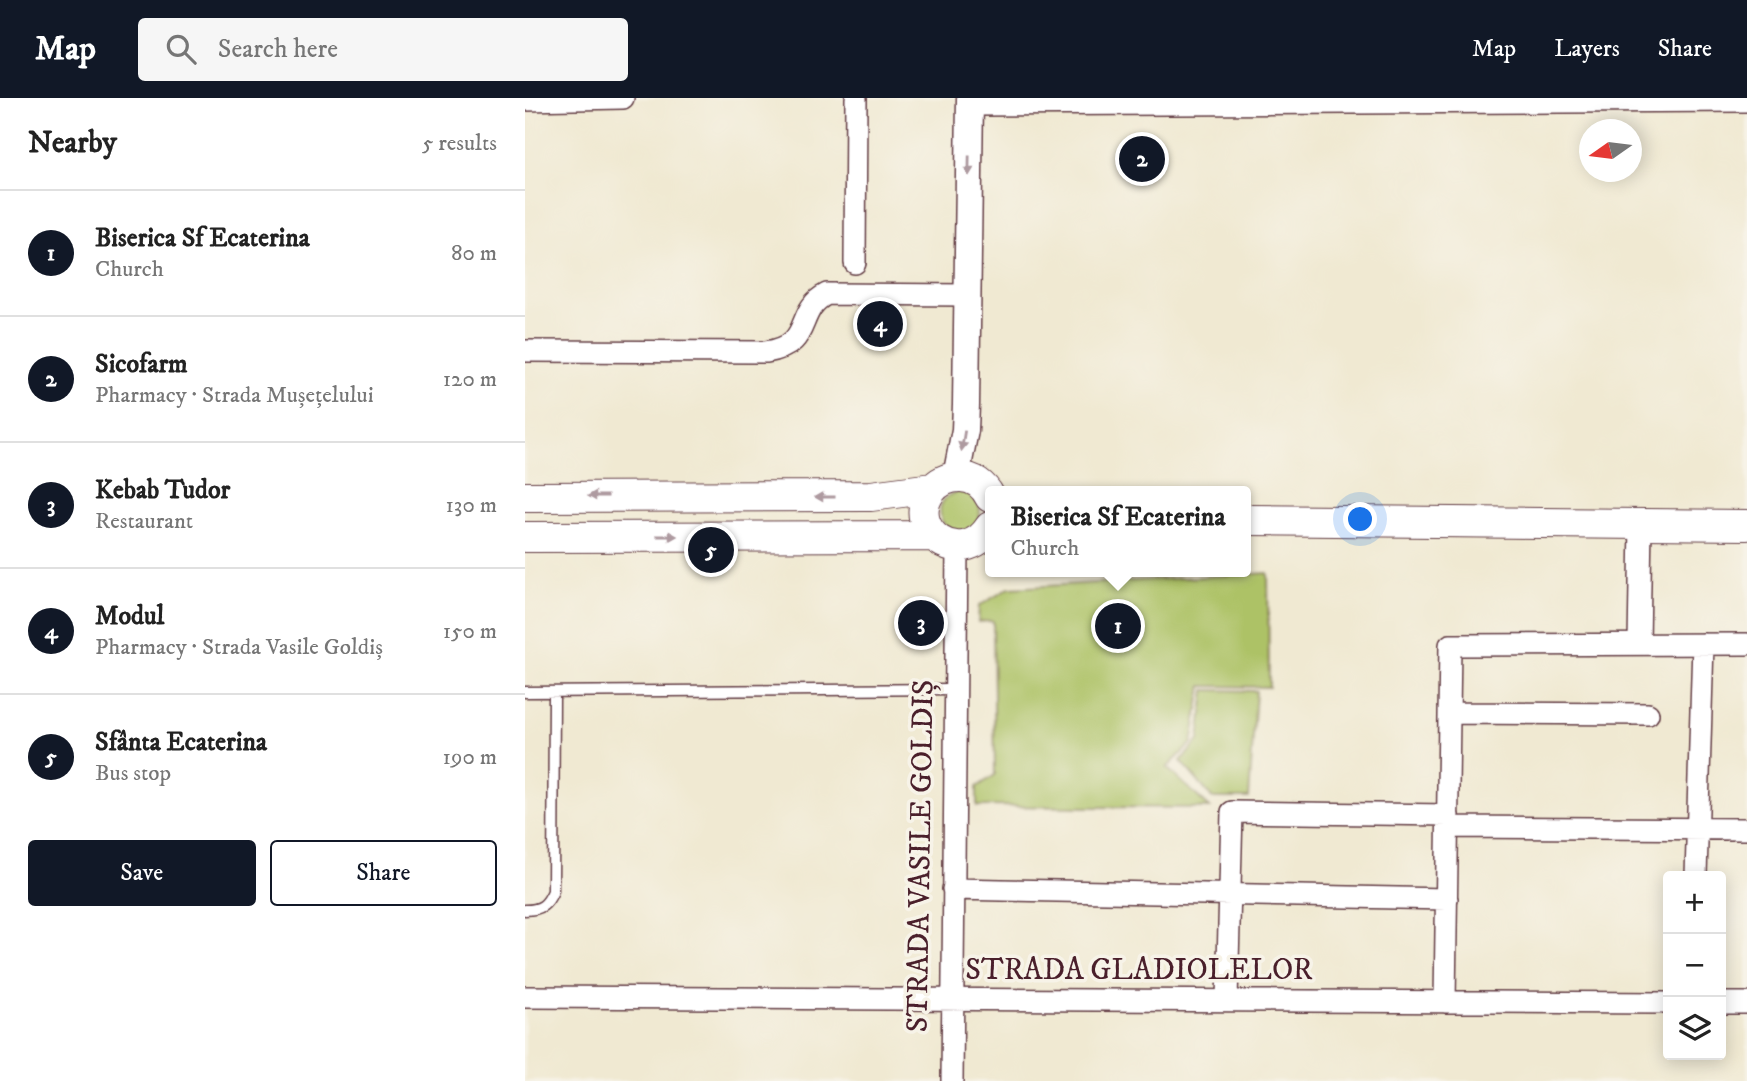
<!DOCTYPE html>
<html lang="en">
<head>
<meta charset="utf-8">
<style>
	body { margin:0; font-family:"IM FELL DW Pica",serif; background:#f6f6f6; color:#222 }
	.controls { position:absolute; right:21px; bottom:21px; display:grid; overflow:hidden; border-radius:7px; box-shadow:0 4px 18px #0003 }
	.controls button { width:63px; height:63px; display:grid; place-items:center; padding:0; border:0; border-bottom:2px solid #e0e0e0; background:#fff; color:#222; font:35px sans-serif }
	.compass { position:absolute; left:1054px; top:21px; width:63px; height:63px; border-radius:50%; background:#fff; box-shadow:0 4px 18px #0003; rotate:256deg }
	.you { position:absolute; left:836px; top:422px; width:24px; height:24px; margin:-18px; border:5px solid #fff; border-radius:50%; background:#1a73e8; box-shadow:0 0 0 10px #1a73e833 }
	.badge { display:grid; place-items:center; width:46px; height:46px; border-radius:50%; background:#111827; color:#fff; font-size:23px; font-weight:700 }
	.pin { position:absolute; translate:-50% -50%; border:4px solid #fff; box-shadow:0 2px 7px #0006 }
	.popup { position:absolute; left:460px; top:388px; width:266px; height:91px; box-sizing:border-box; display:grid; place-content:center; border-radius:7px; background:#fff; filter:drop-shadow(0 2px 5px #0005); font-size:23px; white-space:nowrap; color:#767676 }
	.popup b { font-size:26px; color:#222 }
	.popup::after { content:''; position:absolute; left:50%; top:100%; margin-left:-14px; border:14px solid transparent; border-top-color:#fff }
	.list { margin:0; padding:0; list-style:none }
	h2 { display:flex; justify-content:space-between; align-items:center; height:91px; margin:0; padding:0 28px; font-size:30px }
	h2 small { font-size:23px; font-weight:400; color:#767676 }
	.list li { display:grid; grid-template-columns:46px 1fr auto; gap:21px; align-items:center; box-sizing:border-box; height:126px; padding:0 28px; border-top:2px solid #e0e0e0 }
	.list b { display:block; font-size:26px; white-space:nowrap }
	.list p { margin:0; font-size:23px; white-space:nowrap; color:#767676 }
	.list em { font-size:23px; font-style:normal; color:#767676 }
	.actions { display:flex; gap:14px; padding:21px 28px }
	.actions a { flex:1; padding:16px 0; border:2px solid #111827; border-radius:7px; text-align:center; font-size:24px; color:#111827 }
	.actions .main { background:#111827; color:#fff }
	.icon { flex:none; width:38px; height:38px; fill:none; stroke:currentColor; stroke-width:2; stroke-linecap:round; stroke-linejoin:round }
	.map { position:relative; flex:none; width:1222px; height:983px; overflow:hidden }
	header { display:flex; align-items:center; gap:42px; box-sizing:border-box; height:98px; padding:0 35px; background:#111827; color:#fff }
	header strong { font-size:33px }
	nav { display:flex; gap:38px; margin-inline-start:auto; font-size:24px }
	.search { width:490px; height:63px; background:#f6f6f6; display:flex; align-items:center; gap:18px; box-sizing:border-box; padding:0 24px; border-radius:7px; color:#767676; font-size:26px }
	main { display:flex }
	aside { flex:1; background:#fff }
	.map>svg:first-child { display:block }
	.green { fill:#adc266; stroke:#7c7048; stroke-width:2 }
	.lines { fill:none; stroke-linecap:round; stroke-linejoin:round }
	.service-casing { stroke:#633d44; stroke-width:13 }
	.minor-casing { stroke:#633d44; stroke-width:24 }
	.tertiary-casing { stroke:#633d44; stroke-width:29 }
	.secondary-casing { stroke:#633d44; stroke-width:32 }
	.service { stroke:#fff; stroke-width:10 }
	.minor { stroke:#fff; stroke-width:21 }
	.tertiary { stroke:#fff; stroke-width:26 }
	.secondary { stroke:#fff; stroke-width:30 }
	.oneway { fill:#ae9aa0 }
	.labels { text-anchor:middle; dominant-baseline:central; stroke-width:7; stroke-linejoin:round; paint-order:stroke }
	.street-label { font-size:30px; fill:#4a1f2b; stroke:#f7f3e8 }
</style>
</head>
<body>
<header>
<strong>Map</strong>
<div class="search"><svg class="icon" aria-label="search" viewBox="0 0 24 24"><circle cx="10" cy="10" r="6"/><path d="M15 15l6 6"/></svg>Search here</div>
<nav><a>Map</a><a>Layers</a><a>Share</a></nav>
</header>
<main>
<aside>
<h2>Nearby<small>5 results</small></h2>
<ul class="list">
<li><span class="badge">1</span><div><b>Biserica Sf Ecaterina</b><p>Church</p></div><em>80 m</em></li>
<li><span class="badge">2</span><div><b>Sicofarm</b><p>Pharmacy · Strada Mușețelului</p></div><em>120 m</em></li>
<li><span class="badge">3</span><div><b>Kebab Tudor</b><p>Restaurant</p></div><em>130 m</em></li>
<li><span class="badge">4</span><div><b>Modul</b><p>Pharmacy · Strada Vasile Goldiș</p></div><em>150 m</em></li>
<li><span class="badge">5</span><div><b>Sfânta Ecaterina</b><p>Bus stop</p></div><em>190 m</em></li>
</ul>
<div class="actions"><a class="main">Save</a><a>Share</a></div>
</aside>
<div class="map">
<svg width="1222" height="983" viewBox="0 0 1222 983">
	<rect width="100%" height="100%" fill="#f7f3e8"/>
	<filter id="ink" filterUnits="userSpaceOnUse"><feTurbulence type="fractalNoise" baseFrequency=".0143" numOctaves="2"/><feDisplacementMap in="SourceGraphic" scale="14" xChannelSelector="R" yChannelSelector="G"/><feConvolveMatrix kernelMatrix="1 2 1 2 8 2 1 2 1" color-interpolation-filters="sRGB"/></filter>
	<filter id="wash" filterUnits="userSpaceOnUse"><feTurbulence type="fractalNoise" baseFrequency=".00686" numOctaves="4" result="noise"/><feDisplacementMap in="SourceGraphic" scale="28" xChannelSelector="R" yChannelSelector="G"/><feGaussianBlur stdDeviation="1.57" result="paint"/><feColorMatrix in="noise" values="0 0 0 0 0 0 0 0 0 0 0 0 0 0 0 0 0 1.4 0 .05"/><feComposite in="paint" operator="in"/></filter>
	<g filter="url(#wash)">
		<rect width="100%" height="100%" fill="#f0e9d2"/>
		<path class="green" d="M415 414a20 20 0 1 1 40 0a20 20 0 1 1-40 0Z
			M 743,475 L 744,589 L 677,588 L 667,645 L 642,670 L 685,710 L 452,708 L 452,689 L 470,677 L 468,523 L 453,524 L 454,508 L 484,490 Z
			M 680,592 L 731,593 L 724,700 L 687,700 L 656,663 L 674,642 Z"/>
	</g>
	<g filter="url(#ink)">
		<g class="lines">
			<defs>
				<path id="service" d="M 0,594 L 430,591
					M 0,812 C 16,812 22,807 28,793 L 29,594"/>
				<path id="minor" d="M 0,2 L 98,0
					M 445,7 L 1222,3
					M 330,165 L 331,0
					M 0,253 L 241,254 C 290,247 268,213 302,196 L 442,197
					M 1114,546 L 1116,426
					M 925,615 L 1123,616
					M 924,729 L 1222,731
					M 1171,778 L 1178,546
					M 428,791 L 922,801
					M 0,899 L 1143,905
					M 702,902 L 707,714 L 923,717
					M 920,904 L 925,547 L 1222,546
					M 1196,905 L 1222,905
					M 427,983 L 432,449"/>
				<path id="tertiary" d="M 431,379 L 440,332 L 441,307 L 445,0"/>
				<path id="secondary" d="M 0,399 L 346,398 L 408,390
					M 465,399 C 459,387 448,379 435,379 C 423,379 413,384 406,393 C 378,431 436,474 465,429
					M 721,422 L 1222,427
					M 0,439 L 409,438"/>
			</defs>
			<use href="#service" class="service-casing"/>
			<use href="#minor" class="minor-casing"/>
			<use href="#tertiary" class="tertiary-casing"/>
			<use href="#secondary" class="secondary-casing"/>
			<use href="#service" class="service"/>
			<use href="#minor" class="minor"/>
			<use href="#tertiary" class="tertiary"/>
			<use href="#secondary" class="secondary"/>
		</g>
		<defs><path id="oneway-solid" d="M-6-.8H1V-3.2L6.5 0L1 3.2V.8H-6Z" transform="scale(1.75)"/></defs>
		<g class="oneway">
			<use href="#oneway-solid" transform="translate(444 68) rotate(91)"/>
			<use href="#oneway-solid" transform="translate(438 343) rotate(99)"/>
			<use href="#oneway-solid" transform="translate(73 398) rotate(180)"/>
			<use href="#oneway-solid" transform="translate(300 399) rotate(180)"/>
			<use href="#oneway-solid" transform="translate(142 438)"/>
		</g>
	</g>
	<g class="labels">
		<g class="street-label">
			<text transform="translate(396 758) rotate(-89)">STRADA VASILE GOLDIȘ</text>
			<text x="614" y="872">STRADA GLADIOLELOR</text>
		</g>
	</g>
</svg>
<div class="controls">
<button>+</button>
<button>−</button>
<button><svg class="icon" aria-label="layers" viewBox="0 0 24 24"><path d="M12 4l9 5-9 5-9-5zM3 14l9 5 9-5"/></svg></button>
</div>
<svg class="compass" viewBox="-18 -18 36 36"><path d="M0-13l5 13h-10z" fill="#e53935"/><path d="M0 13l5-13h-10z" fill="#767676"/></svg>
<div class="you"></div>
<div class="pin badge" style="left:593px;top:528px">1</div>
<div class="popup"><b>Biserica Sf Ecaterina</b>Church</div>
<div class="pin badge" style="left:617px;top:61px">2</div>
<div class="pin badge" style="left:396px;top:525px">3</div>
<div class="pin badge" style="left:355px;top:226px">4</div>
<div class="pin badge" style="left:186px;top:452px">5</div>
</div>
</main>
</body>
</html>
